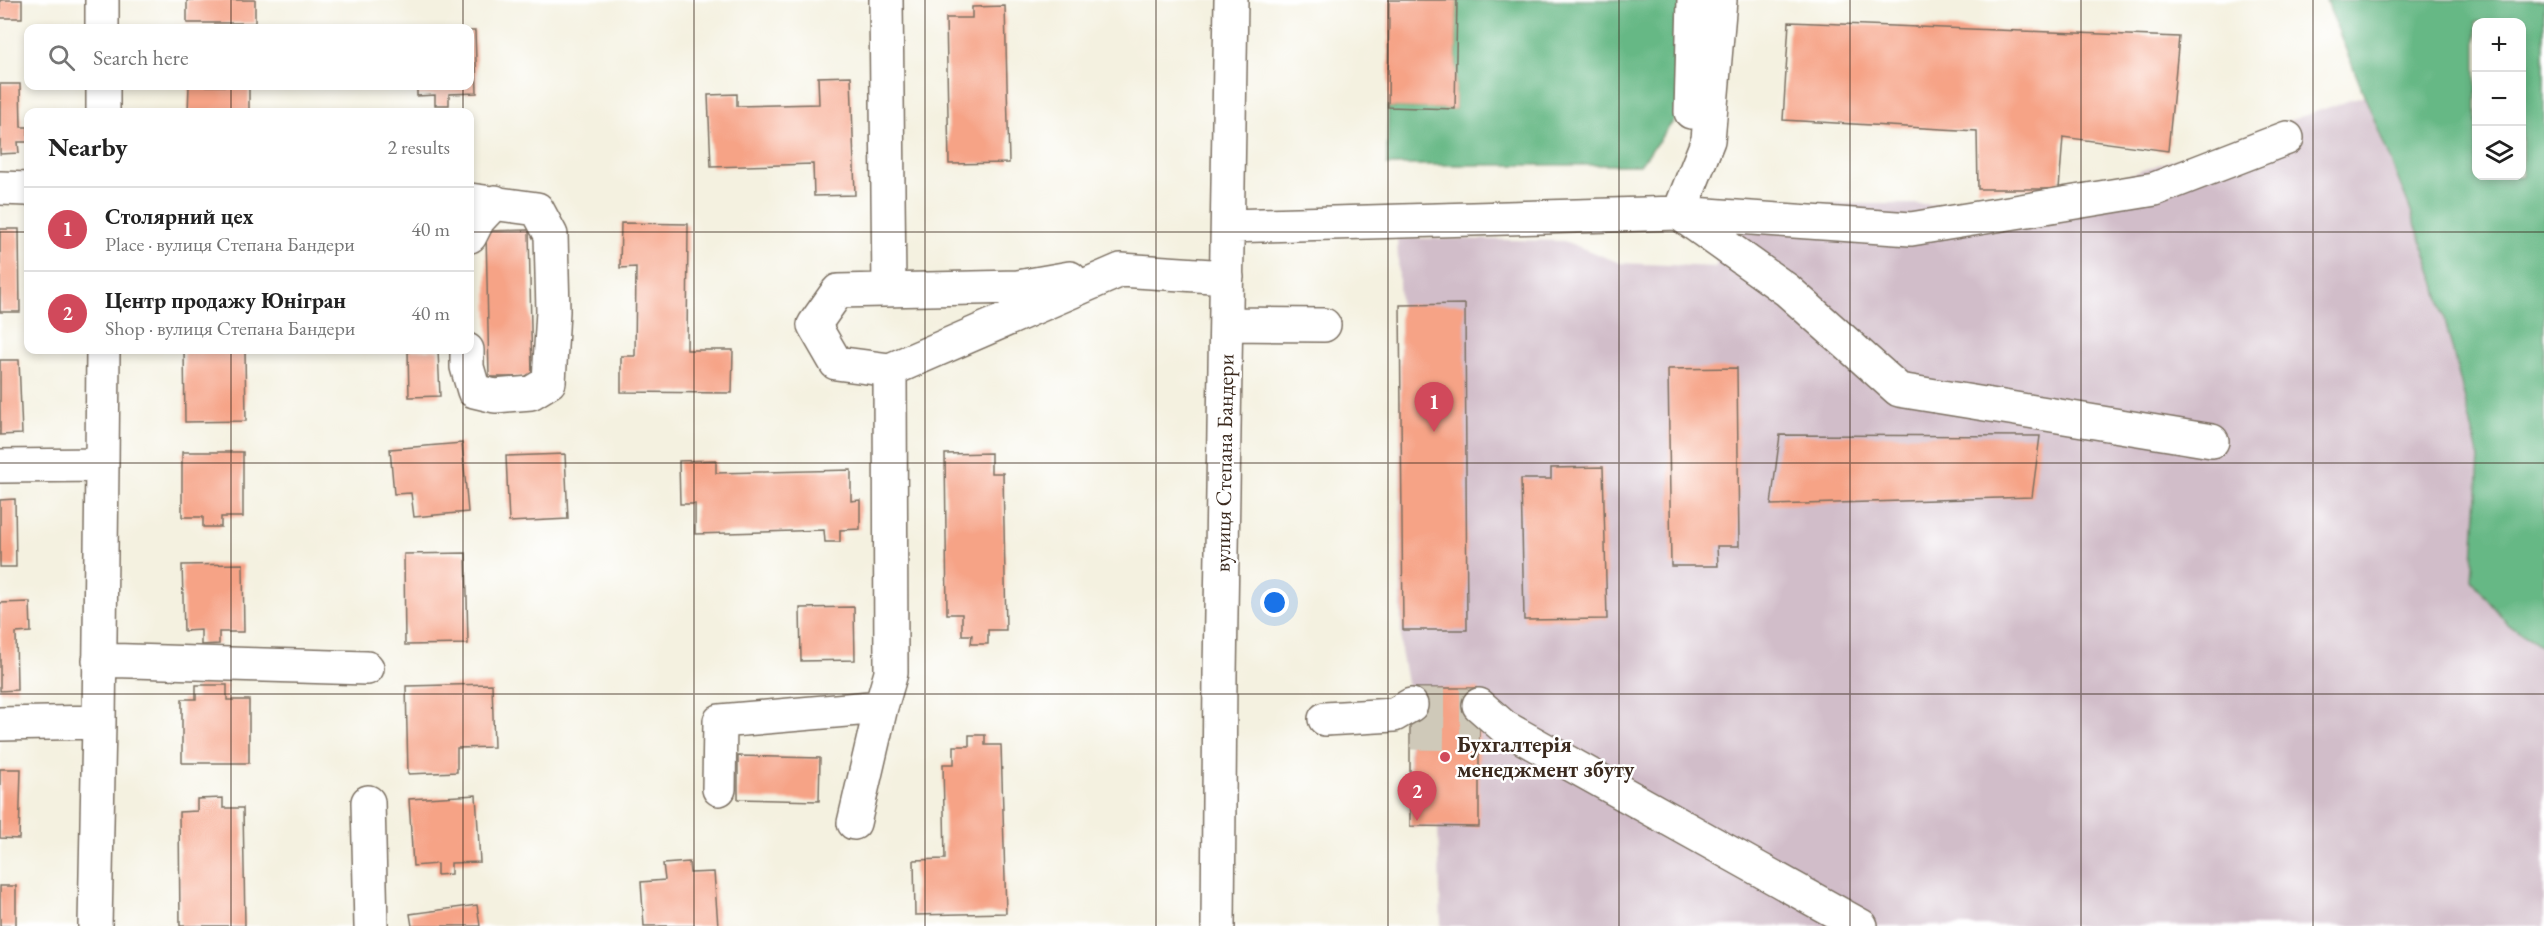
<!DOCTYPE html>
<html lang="en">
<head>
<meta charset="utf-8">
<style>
	body { margin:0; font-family:"EB Garamond",serif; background:#f2f2f2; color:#222 }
	.controls { position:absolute; right:18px; top:18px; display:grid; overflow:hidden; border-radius:12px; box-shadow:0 3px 9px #0003 }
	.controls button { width:54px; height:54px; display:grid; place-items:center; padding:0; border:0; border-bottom:2px solid #e0e0e0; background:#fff; color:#222; font:30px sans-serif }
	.you { position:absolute; left:1275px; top:603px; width:21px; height:21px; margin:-15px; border:4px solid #fff; border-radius:50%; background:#1a73e8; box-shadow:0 0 0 9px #1a73e833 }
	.badge { display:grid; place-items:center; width:39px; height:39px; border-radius:50%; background:#d1495b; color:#fff; font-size:20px; font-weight:700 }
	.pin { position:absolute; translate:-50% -50px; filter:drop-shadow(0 2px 3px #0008) }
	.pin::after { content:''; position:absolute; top:32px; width:21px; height:18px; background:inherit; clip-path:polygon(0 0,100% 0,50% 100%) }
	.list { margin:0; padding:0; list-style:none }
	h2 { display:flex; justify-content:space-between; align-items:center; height:78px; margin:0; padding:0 24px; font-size:26px }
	h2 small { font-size:20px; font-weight:400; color:#767676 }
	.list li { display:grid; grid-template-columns:39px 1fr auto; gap:18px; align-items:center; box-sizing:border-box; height:84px; padding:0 24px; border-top:2px solid #e0e0e0 }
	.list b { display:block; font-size:22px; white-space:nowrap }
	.list p { margin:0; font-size:20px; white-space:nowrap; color:#767676 }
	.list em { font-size:20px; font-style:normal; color:#767676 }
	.icon { flex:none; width:33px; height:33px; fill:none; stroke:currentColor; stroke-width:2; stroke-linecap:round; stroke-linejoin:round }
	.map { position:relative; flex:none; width:2544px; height:926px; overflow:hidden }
	.search { position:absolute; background:#fff; box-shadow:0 3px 9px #0003; left:24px; top:24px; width:450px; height:66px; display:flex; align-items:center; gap:15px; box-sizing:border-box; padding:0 21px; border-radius:12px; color:#767676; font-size:22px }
	.panel { position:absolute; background:#fff; box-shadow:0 3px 9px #0003; left:24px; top:108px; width:450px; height:246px; border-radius:12px }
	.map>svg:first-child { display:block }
	.industrial { fill:#d1bdc9 }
	.forest { fill:#66b885; stroke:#507152; stroke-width:1.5; fill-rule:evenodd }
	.building { fill:#f6a386 }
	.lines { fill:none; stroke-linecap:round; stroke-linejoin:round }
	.minor-tunnel { stroke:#cfc9b9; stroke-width:33; stroke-dasharray:33 16; stroke-linecap:butt }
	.minor-casing { stroke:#7c7062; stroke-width:36 }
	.minor { stroke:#fff; stroke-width:33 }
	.grid { fill:none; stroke:#3b2a1e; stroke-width:1.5; stroke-opacity:0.55 }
	.poi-dot { fill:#d1495b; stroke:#fff; stroke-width:2 }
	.labels { text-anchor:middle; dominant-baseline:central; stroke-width:5; stroke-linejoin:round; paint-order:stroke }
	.street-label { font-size:22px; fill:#3b2a1e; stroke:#fff }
	.poi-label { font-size:22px; font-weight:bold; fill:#3b2a1e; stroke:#fff; text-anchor:start }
</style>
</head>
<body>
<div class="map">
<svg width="2544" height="926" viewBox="0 0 2544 926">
	<rect width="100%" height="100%" fill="#fff"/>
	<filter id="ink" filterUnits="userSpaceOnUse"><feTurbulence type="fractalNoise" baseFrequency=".0167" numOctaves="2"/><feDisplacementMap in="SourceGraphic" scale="12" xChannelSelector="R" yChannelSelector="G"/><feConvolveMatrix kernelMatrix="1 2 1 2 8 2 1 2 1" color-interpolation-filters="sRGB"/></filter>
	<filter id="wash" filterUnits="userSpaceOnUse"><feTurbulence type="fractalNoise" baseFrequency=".008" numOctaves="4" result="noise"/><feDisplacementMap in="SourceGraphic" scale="24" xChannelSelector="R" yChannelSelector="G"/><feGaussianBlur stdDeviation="1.35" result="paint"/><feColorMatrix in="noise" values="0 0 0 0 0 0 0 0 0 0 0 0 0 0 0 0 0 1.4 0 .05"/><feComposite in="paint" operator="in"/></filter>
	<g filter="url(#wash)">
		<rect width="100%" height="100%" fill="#f4f1e0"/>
		<path class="industrial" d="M 2365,95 L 2410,209 L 2436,284 L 2479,458 L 2472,580 L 2509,626 L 2544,647 L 2544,926 L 1441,926 L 1438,827 L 1410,827 L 1408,688 L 1401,651 L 1400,305 L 1397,238 L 1564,241 L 1620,263 L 1716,267 L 1720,204 L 1972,204 L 2075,193 Z"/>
		<path class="forest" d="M 1457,0 L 1680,0 L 1682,110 L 1640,165 L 1387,165 L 1388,107 L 1455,109 Z
			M 2326,0 L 2544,0 L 2544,647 L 2509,626 L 2472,580 L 2479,458 L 2465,400 L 2436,284 L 2410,209 ZM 2476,22 L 2522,22 L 2522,176 L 2476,176 Z"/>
		<g id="blocks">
			<path class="building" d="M 0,0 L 22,0 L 22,18 L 0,18 Z
				M 187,0 L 255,0 L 255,23 L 187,23 Z
				M 1389,0 L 1457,0 L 1455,109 L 1388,107 Z
				M 1005,6 L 1009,163 L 949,164 L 946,18 L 972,18 L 972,7 Z
				M 1789,22 L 2179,37 L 2168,151 L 2063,137 L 2059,189 L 1978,189 L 1977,131 L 1783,120 Z
				M 470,31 L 475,31 L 477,93 L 449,94 L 449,105 L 435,105 L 435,95 L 417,96 L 417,86 L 470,86 Z
				M 851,76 L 855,195 L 814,196 L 813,164 L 711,167 L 708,95 L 737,94 L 737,106 L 819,104 L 818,77 Z
				M 0,84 L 20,84 L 21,127 L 28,127 L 28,142 L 18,142 L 19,153 L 0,154 Z
				M 189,86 L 249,86 L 249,112 L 188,112 Z
				M 621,223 L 688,224 L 687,350 L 733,350 L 732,393 L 621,392 L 621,356 L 635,356 L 636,267 L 620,268 Z
				M 0,229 L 19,229 L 20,312 L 0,312 Z
				M 529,230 L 532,377 L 489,377 L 486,231 Z
				M 1465,304 L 1467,630 L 1403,630 L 1400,305 Z
				M 184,350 L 245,350 L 246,421 L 185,422 Z
				M 408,350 L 438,350 L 440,396 L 409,397 Z
				M 0,360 L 19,360 L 22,434 L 0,435 Z
				M 1737,368 L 1739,546 L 1717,546 L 1718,566 L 1671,566 L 1668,369 Z
				M 1780,435 L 2040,436 L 2032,497 L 1771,505 Z
				M 462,443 L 468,512 L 414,517 L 411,493 L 394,494 L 390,449 Z
				M 182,452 L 243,452 L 243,517 L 221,517 L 221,527 L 203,527 L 203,517 L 182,517 Z
				M 991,453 L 991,473 L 1003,473 L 1006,630 L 988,630 L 988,644 L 971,644 L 972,635 L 962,635 L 962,614 L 947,614 L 945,454 Z
				M 565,454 L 568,519 L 509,522 L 506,456 Z
				M 716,460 L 716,473 L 851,470 L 851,501 L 860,500 L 860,529 L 840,530 L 840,542 L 825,542 L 824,530 L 695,534 L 695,504 L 680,504 L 679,461 Z
				M 1603,467 L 1607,619 L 1524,620 L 1521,479 L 1551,479 L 1551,468 Z
				M 15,499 L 16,567 L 0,567 L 0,500 Z
				M 466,553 L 468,644 L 405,645 L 404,554 Z
				M 243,564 L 244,632 L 219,632 L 219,644 L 201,645 L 201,630 L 184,631 L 182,565 Z
				M 30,602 L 31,632 L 16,633 L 17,690 L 0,691 L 0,603 Z
				M 854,607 L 855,660 L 801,661 L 800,608 Z
				M 492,684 L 494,747 L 457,748 L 457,772 L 408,774 L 406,686 Z
				M 196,685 L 227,685 L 227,700 L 249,700 L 249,763 L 182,763 L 182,699 L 196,699 Z
				M 1410,688 L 1479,688 L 1479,827 L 1410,826 Z
				M 969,735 L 985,735 L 985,745 L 1001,745 L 1006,913 L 915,915 L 914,860 L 945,859 L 943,764 L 954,764 L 954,746 L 969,746 Z
				M 738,756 L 820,758 L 819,801 L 738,799 Z
				M 0,769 L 21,769 L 19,839 L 0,838 Z
				M 476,795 L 480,862 L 451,863 L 451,874 L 437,875 L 437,864 L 413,866 L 409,799 Z
				M 223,798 L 223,808 L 243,808 L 245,926 L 180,926 L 179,812 L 197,811 L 197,799 Z
				M 689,862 L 690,873 L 714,872 L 718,926 L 644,926 L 641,882 L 665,880 L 663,864 Z
				M 0,886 L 16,886 L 16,926 L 0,926 Z
				M 477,905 L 480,926 L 412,926 L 410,914 Z"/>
		</g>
	</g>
	<g filter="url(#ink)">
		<use href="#blocks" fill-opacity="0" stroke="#7c7062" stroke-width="1.5"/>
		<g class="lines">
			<path class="minor-tunnel" d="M 1411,705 L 1479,705
				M 1411,733 L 1479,734"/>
			<defs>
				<path id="minor" d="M 102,0 L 102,28
					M 886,0 L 889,290
					M 103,86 L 103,112
					M 1691,112 L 1694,0
					M 0,188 L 28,189
					M 1679,213 L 1787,290 L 1899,390 L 2212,441
					M 1679,213 L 1708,140 L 1720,0
					M 1228,226 L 1679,213 L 1911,229 L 2155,189 L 2287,138
					M 470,236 L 478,220 L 495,202
					M 1226,324 L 1324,325
					M 467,350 L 467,367 L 474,391 L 495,396 L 531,393 L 549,382 L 553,311 L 551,235 L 537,209 L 470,200
					M 890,370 L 836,363 L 814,325 L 838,291 L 1018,287 L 1070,278
					M 102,465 L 103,350
					M 0,466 L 102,465 L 99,722
					M 99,660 L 367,668
					M 1479,705 L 1504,727 L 1861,926
					M 1325,719 L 1394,715 L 1411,705
					M 0,724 L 99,722 L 95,926
					M 719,789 L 720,721 L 881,707 L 891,673 L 890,370 L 1121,270 L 1227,277
					M 368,802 L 371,926
					M 854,823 L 881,707
					M 1218,926 L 1220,674 L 1231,0"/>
			</defs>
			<use href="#minor" class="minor-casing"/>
			<use href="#minor" class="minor"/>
		</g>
	</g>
	<path class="grid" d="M 231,0 L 231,28M 463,0 L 463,28M 694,0 L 694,926M 925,0 L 925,926M 1156,0 L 1156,926M 1388,0 L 1388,926M 1619,0 L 1619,926M 1850,0 L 1850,926M 2081,0 L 2081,926M 2313,0 L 2313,926M 231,86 L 231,112M 463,86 L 463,112M 0,232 L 28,232M 470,232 L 2544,232M 231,350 L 231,926M 463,350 L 463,926M 0,463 L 2544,463M 0,694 L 2544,694"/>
	<circle class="poi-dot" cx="1445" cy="757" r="6"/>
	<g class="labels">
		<g class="street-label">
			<text transform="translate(1224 463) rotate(-89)">вулиця Степана Бандери</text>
		</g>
		<g class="poi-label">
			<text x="1457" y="744">Бухгалтерія<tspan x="1457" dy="25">менеджмент збуту</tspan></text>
		</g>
	</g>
</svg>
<div class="controls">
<button>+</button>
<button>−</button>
<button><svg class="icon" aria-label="layers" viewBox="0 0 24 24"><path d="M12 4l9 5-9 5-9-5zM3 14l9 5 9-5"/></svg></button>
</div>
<div class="you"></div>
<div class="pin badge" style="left:1434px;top:432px">1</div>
<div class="pin badge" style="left:1417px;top:821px">2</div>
<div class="search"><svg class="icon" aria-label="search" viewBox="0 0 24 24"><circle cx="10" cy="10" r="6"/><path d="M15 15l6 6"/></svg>Search here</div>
<section class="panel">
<h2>Nearby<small>2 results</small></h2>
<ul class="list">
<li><span class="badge">1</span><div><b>Столярний цех</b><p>Place · вулиця Степана Бандери</p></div><em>40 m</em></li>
<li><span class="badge">2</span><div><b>Центр продажу Юнігран</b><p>Shop · вулиця Степана Бандери</p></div><em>40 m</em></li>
</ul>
</section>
</div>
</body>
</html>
